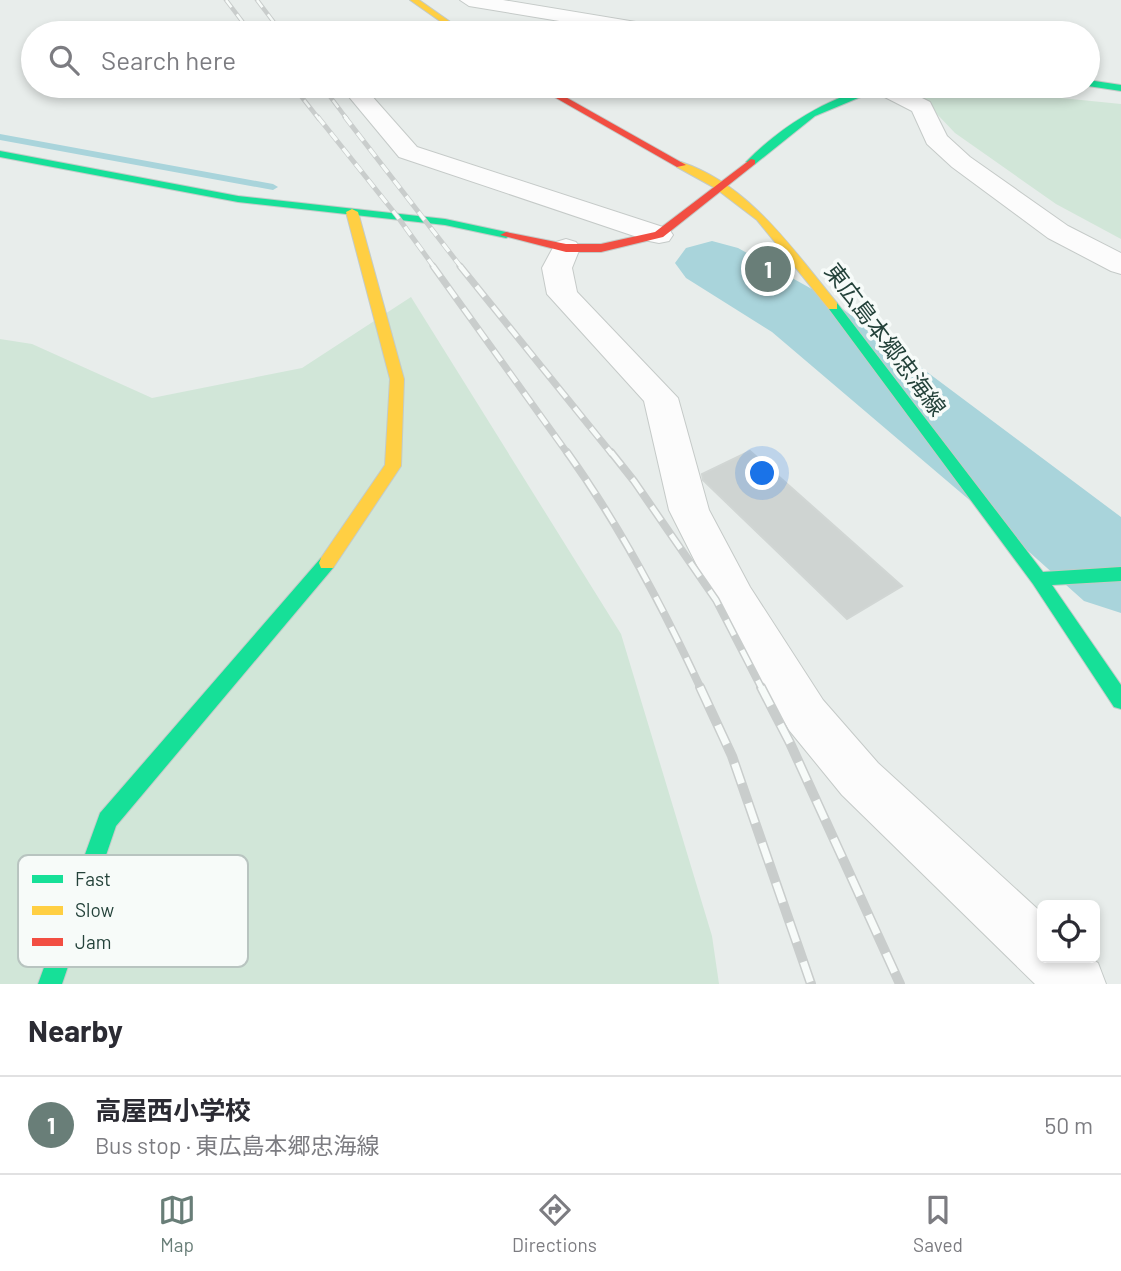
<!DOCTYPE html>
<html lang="en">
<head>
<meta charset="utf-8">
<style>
	body { margin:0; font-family:Barlow,"Noto Sans JP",sans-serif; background:#f7f7f7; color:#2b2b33 }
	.controls { position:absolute; right:21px; bottom:21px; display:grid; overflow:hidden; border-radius:10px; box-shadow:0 4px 10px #0003 }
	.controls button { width:63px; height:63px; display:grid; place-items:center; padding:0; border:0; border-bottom:2px solid #e1e1e2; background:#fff; color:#2b2b33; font:35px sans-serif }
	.you { position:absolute; left:763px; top:474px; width:24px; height:24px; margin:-18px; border:5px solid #fff; border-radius:50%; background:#1a73e8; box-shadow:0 0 0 10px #1a73e833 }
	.badge { display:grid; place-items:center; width:46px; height:46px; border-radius:50%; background:#697e78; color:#fff; font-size:23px; font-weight:700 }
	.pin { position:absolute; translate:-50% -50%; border:4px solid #fff; box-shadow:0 2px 7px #0006 }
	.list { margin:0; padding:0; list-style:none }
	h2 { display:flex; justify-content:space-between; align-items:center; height:91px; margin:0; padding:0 28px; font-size:30px }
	h2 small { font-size:23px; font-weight:400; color:#7c7c81 }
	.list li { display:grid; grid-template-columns:46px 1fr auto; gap:21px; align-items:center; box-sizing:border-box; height:98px; padding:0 28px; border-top:2px solid #e1e1e2 }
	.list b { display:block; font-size:26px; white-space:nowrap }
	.list p { margin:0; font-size:23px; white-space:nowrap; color:#7c7c81 }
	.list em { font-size:23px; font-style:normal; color:#7c7c81 }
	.icon { flex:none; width:38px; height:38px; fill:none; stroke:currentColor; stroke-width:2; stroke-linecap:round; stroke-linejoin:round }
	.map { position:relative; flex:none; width:1121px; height:984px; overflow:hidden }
	.search { position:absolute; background:#fff; box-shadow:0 4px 10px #0003; left:21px; right:21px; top:21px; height:77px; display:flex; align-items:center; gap:18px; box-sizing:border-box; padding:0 24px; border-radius:38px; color:#7c7c81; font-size:26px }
	.sheet { height:189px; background:#fff }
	nav { display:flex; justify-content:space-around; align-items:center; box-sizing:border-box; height:98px; border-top:2px solid #e1e1e2; background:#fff; font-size:19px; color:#7c7c81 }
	nav a { display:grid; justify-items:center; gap:4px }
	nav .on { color:#697e78 }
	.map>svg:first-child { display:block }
	.green { fill:#d1e6d8 }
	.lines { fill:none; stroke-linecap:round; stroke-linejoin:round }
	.stream { fill:#a9d4db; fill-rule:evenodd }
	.river { fill:#a9d4db; fill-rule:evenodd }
	.building { fill:#cfd4d2; stroke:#d1d6d4; stroke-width:2 }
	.street-casing { stroke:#c5cac8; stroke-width:2 }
	.fast-casing { stroke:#c3cbc8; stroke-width:2 }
	.slow-casing { stroke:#c3cbc8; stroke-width:2 }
	.jam-casing { stroke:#c3cbc8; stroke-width:2 }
	.street { fill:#fcfcfc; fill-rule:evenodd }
	.fast { fill:#16e098; fill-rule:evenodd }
	.slow { fill:#ffcf43; fill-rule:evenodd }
	.jam { fill:#f24e42; fill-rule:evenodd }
	.rail-far4-casing { stroke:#c9cdcc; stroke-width:4.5 }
	.rail-far3-casing { stroke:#c9cdcc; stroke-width:5 }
	.rail-far2-casing { stroke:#c9cdcc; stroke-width:7 }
	.rail-far1-casing { stroke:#c9cdcc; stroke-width:8 }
	.rail-casing { stroke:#c9cdcc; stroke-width:10 }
	.rail-far4 { stroke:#f7fbf9; stroke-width:2.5; stroke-dasharray:9; stroke-linecap:butt }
	.rail-far3 { stroke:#f7fbf9; stroke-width:3.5; stroke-dasharray:10; stroke-linecap:butt }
	.rail-far2 { stroke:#f7fbf9; stroke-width:4.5; stroke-dasharray:13; stroke-linecap:butt }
	.rail-far1 { stroke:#f7fbf9; stroke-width:5; stroke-dasharray:17; stroke-linecap:butt }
	.rail { stroke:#f7fbf9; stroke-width:7; stroke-dasharray:21; stroke-linecap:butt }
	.labels { text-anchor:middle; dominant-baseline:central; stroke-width:7; stroke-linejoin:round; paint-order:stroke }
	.street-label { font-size:23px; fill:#24423a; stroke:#f7fbf9 }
	.key { fill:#f7fbf9; stroke:#b8c4c0; stroke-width:2 }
	.key-label { font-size:19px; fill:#24423a }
</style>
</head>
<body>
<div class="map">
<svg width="1121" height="984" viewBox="0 0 1121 984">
	<rect width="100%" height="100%" fill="#e8edeb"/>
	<path class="green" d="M 915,91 L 1031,95 L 1121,104 L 1121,239 L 1056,204 L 955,133 Z
		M 411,297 L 621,634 L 712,936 L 719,984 L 0,984 L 0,339 L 32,344 L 152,398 L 302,368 Z"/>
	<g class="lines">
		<path class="stream" d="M 0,134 L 273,184 L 278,187 L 273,190 L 0,140 Z"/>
		<path class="river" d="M 712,241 L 738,248 L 828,298 L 1121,517 L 1121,613 L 1084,601 L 1000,526 L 772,332 L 686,278 L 675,263 L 686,248 Z"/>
	</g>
	<path class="building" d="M 750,451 L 812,506 L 902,586 L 847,619 L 703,480 L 702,474 Z"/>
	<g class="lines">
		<defs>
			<path id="street" d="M 460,0 L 503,0 L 666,27 L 673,29 L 676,33 L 632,33 L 469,6 Z
				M 340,86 L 363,86 L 417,147 L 669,229 L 673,235 L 669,241 L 659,243 L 649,241 L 399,157 Z
				M 870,86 L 898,86 L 930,102 L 947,136 L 970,157 L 1068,226 L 1121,253 L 1121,274 L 1111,271 L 1048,238 L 952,167 L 927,144 L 912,111 L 873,91 Z
				M 566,239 L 576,242 L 580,248 L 572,268 L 577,292 L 678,398 L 709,510 L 750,587 L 823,700 L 878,763 L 1042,913 L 1042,958 L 1091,958 L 1098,963 L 1106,984 L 1035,984 L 842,795 L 789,730 L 720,611 L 669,510 L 644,401 L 547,294 L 542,268 L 556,242 Z"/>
			<path id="fast" d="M 1088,80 L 1121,85 L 1121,91 L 1088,86 Z
				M 873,86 L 887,86 L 815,116 L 755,164 L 746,162 C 780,127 826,99 873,86 Z
				M 0,151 L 238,196 L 445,219 L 506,232 L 512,235 L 506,238 L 445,225 L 238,202 L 0,157 Z
				M 833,302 L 837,303 L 1043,572 L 1121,567 L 1121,581 L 1052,585 L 1121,685 L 1121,709 L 1114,707 L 1033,584 L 829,309 L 829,303 Z
				M 327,557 L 333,558 L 335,563 L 333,568 L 116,826 L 62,984 L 38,984 L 100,813 L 321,558 Z"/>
			<path id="slow" d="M 410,0 L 419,0 L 466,33 L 457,33 Z
				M 681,162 C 750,185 793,250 837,303 L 837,309 L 829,309 L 757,220 L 715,188 L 677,167 L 676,165 Z
				M 352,209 L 358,212 L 404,379 L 401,466 L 333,568 L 321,568 L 319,563 L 321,558 L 385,465 L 390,379 L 346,212 Z"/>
			<path id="jam" d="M 535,86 L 546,86 L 686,165 L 677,167 Z
				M 751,159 L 755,160 L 755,164 L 663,237 L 601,252 L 566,252 L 500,235 L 506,232 L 566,244 L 601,244 L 655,232 Z"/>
		</defs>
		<use href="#street" class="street-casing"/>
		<use href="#fast" class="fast-casing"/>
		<use href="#slow" class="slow-casing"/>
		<use href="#jam" class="jam-casing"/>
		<use href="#street" class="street"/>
		<use href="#fast" class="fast"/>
		<use href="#slow" class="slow"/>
		<use href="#jam" class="jam"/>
		<defs>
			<path id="rail-far4" d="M 226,0 L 251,33
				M 257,0 L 282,33
				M 293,86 L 319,119
				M 322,86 L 347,119"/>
			<path id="rail-far3" d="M 318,117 L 397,216 L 434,267
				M 345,117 L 461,267"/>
			<path id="rail-far2" d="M 433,266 L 568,454
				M 460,266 L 612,454"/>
			<path id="rail-far1" d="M 567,452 C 620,526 663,607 701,689
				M 611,452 L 634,481 L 716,600 L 762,689"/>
			<path id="rail" d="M 700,687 L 732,756 L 811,984
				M 761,687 L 790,743 L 900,984"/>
		</defs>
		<use href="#rail-far4" class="rail-far4-casing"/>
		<use href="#rail-far3" class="rail-far3-casing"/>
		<use href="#rail-far2" class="rail-far2-casing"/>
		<use href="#rail-far1" class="rail-far1-casing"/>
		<use href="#rail" class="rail-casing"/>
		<use href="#rail-far4" class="rail-far4"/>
		<use href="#rail-far3" class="rail-far3"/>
		<use href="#rail-far2" class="rail-far2"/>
		<use href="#rail-far1" class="rail-far1"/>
		<use href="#rail" class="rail"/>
	</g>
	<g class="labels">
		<g class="street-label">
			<text transform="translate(886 339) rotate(53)">東広島本郷忠海線</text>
		</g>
	</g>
	<rect x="18" y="855" width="230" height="112" rx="10" class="key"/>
	<rect x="32" y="875" width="31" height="8" fill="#16e098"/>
	<rect x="32" y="906" width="31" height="9" fill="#ffcf43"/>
	<rect x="32" y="938" width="31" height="8" fill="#f24e42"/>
	<g class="key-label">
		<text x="75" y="886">Fast</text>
		<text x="75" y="917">Slow</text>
		<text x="75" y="949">Jam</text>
	</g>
</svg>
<div class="controls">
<button><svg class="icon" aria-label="locate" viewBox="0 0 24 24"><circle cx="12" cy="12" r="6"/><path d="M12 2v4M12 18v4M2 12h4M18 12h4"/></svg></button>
</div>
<div class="you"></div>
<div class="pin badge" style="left:768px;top:269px">1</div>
<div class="search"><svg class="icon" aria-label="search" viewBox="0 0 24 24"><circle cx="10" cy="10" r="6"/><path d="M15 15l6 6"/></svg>Search here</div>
</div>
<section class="sheet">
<h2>Nearby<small></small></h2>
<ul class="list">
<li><span class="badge">1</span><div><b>高屋西小学校</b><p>Bus stop · 東広島本郷忠海線</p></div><em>50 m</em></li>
</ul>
</section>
<nav>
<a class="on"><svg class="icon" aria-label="map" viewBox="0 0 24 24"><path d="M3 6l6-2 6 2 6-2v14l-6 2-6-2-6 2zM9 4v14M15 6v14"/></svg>Map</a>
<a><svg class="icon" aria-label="directions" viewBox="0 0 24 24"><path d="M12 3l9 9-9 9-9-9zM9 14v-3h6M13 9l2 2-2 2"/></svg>Directions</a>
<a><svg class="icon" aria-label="saved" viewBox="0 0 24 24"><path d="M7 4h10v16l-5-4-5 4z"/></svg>Saved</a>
</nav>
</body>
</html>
